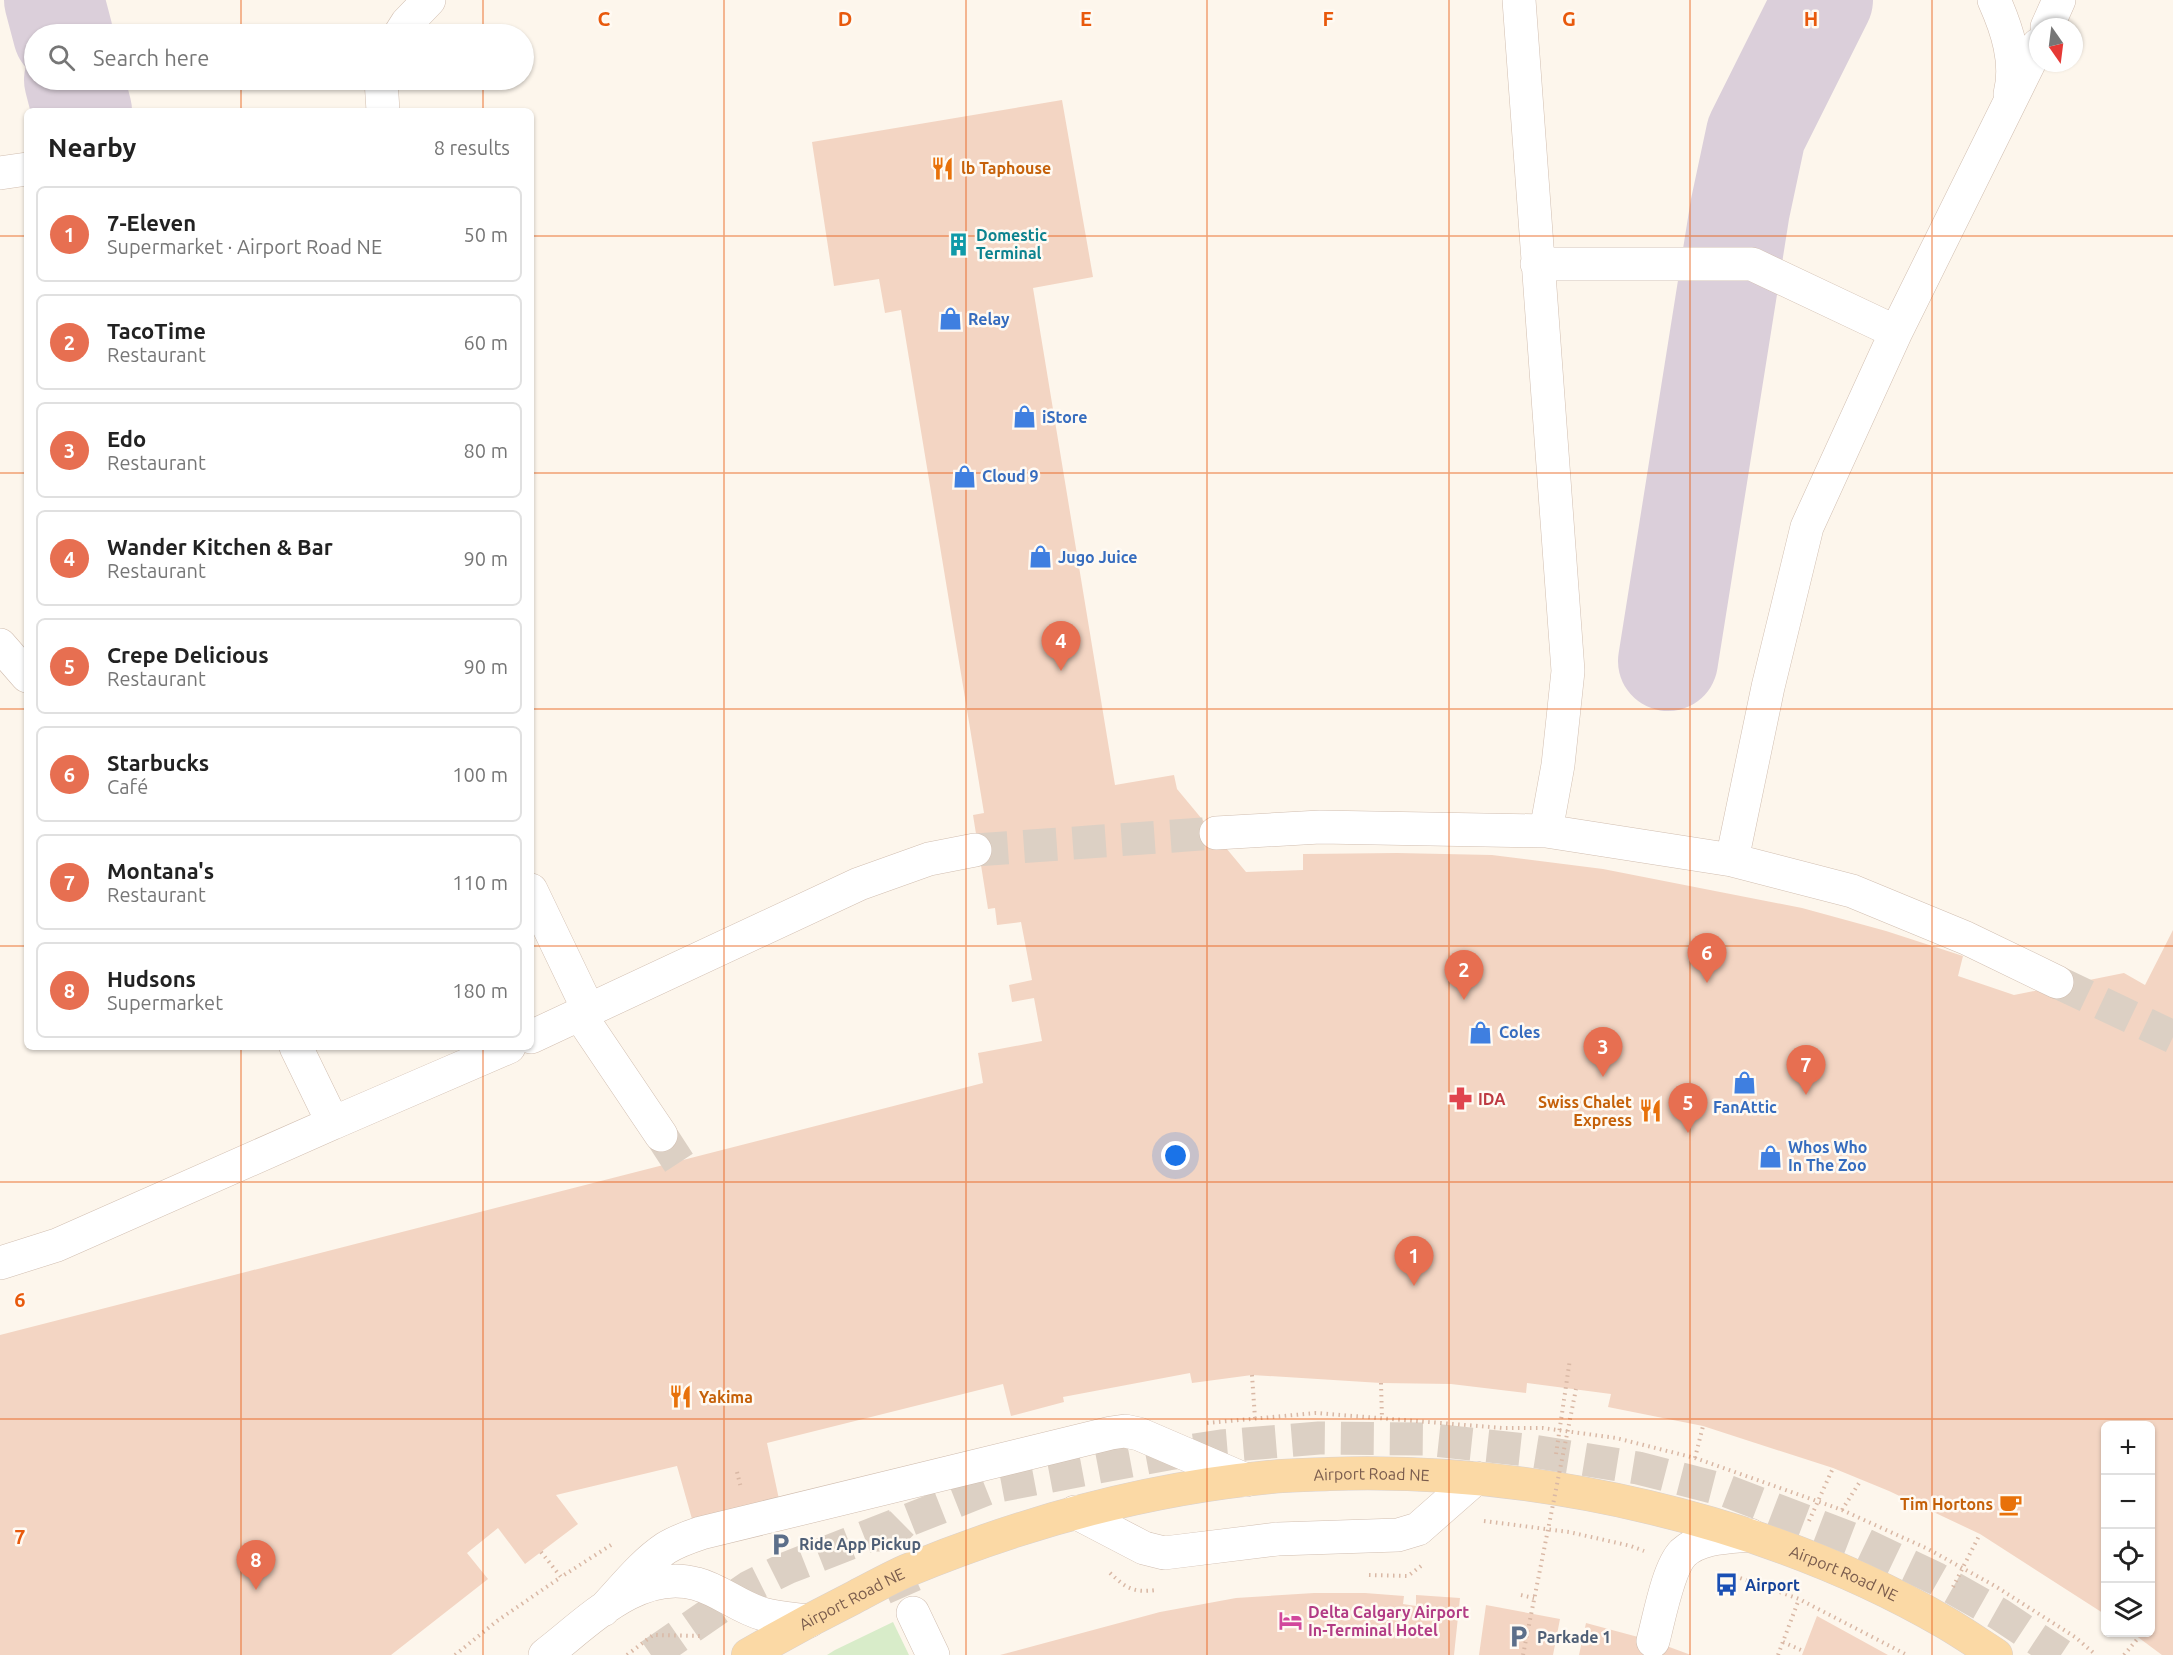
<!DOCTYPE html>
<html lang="en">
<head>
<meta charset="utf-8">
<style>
	body { margin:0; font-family:Ubuntu,sans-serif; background:#f6f6f6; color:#222 }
	.controls { position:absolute; right:18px; bottom:18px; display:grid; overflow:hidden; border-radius:9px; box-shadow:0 2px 4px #0004 }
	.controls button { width:54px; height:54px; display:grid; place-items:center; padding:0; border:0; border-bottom:2px solid #e0e0e0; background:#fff; color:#222; font:30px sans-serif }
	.compass { position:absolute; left:2029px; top:18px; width:54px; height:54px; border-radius:50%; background:#fff; box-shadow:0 2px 4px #0004; rotate:166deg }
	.you { position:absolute; left:1176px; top:1156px; width:21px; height:21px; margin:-15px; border:4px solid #fff; border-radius:50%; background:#1a73e8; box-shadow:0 0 0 9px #1a73e833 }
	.badge { display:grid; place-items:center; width:39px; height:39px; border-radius:50%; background:#e76f51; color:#fff; font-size:20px; font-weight:700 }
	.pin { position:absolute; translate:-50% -50px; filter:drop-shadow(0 2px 3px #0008) }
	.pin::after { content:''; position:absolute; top:32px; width:21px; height:18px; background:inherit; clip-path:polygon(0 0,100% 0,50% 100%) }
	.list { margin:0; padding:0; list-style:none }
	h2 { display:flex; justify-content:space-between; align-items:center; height:78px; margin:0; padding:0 24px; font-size:26px }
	h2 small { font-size:20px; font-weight:400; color:#767676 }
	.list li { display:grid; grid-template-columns:39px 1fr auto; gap:18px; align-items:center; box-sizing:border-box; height:96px; margin:0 12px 12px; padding:0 12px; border:2px solid #e0e0e0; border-radius:9px }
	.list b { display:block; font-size:22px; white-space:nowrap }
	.list p { margin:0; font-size:20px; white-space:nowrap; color:#767676 }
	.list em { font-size:20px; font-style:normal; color:#767676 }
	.icon { flex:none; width:33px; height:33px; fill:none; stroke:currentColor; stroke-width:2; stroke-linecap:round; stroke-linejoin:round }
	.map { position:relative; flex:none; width:2173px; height:1655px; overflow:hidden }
	.search { position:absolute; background:#fff; box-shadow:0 2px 4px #0004; left:24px; top:24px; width:510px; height:66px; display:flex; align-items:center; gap:15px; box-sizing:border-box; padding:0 21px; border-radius:33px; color:#767676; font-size:22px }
	.panel { position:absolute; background:#fff; box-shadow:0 2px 4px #0004; left:24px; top:108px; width:510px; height:942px; border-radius:9px }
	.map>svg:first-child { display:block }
	.green { fill:#d8ecc9 }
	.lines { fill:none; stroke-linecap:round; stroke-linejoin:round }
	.taxiway { stroke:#dbcfda; stroke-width:100 }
	.building { fill:#f3d5c3 }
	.minor-tunnel { stroke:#dcd0c4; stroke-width:33; stroke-dasharray:33 16; stroke-linecap:butt }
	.major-tunnel { stroke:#dcd0c4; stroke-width:33; stroke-dasharray:33 16; stroke-linecap:butt }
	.minor-casing { stroke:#d1beb0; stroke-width:34 }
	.major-casing { stroke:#dad1cd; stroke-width:34 }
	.path { stroke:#d9b8a5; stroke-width:4; stroke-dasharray:1.5 4.5; stroke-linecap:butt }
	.minor { stroke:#fff; stroke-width:33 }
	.major { stroke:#fbd9a5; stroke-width:33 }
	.path-bridge { stroke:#d9b8a5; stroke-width:4; stroke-dasharray:1.5 4.5; stroke-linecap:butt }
	.grid { fill:none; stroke:#e8590c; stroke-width:1.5; stroke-opacity:0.55 }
	.labels { text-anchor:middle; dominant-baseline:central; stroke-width:5; stroke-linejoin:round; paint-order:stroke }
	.food-label { font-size:16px; font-weight:bold; fill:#c56008; stroke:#fffaf3; text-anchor:start }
	.culture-label { font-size:16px; font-weight:bold; fill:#0d838f; stroke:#fffaf3; text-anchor:start }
	.shop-label { font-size:16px; font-weight:bold; fill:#366cbe; stroke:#fffaf3; text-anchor:start }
	.health-label { font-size:16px; font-weight:bold; fill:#be3a42; stroke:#fffaf3; text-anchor:start }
	.street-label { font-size:16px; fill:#7a5c4d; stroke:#fffaf3 }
	.service-label { font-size:16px; font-weight:bold; fill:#4e5e75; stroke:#fffaf3; text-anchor:start }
	.transit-label { font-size:16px; font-weight:bold; fill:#164399; stroke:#fffaf3; text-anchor:start }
	.hotel-label { font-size:16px; font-weight:bold; fill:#b23c85; stroke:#fffaf3; text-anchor:start }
	.grid-label { font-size:20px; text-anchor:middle; font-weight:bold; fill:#e8590c; stroke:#fffaf3; stroke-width:5; stroke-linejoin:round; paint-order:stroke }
</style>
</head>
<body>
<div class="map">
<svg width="2173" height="1655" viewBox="0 0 2173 1655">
	<rect width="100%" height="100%" fill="#fdf6ec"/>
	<path class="green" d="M 893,1622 L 909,1655 L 827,1655 L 835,1650 Z"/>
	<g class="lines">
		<path class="taxiway" d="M 54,0 L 63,34
			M 74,80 L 82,111
			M 1668,661 L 1740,209 L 1756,134 L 1823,0"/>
	</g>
	<path class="building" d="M 1062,100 L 1093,277 L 1033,288 L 1115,785 L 1174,775 L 1177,789 L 1246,872 L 1303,870 L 1303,854 L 1397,853 L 1492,855 L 1603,869 L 1802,908 L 1886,931 L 1963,956 L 1958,976 L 2014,995 L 2124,973 L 2145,985 L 2173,930 L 2173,1655 L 2162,1655 L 2131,1632 L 2150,1632 L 2150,1426 L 2106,1426 L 2106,1615 L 1980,1534 L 1889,1491 L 1833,1468 L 1703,1426 L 1608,1407 L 1611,1394 L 1527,1383 L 1526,1393 L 1451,1384 L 1381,1383 L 1252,1375 L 1192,1383 L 1190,1373 L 1063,1397 L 1064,1402 L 1011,1416 L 1003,1384 L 767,1443 L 780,1504 L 694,1526 L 677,1466 L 556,1495 L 578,1524 L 525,1564 L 498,1528 L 467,1553 L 488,1579 L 391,1655 L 0,1655 L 0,1335 L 983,1083 L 978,1053 L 1042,1041 L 1034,998 L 1012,1002 L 1009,985 L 1032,980 L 1021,922 L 997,925 L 995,908 L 988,909 L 973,815 L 984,813 L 901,310 L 885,313 L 879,279 L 834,286 L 812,142 Z
		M 1314,1593 L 1365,1593 L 1404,1596 L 1403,1604 L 1416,1606 L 1416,1595 L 1460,1598 L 1454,1655 L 1000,1655 L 1160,1612 L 1236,1598 Z
		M 1486,1605 L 1560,1619 L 1553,1655 L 1479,1655 Z
		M 1817,1616 L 1888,1655 L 1802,1655 Z
		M 1586,1623 L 1653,1641 L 1691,1655 L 1579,1655 Z"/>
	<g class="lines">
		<path class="minor-tunnel" d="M 975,850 L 1216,833
			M 2057,982 L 2173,1037
			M 661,1135 L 687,1175
			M 902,1523 C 891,1534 886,1540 888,1557 L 913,1613"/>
		<path class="major-tunnel" d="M 651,1655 L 749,1587 L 787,1568 L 992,1487 L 1168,1454 L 1221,1446 L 1319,1438 L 1423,1439 L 1526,1450 L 1638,1468 L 1724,1490 L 1855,1540 L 1937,1579 L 1999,1614 L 2061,1655"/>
		<defs>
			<path id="minor" d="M 1994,0 C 2007,29 2018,62 2010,94
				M 2047,27 L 2059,0
				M 400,34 L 407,23 L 429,0
				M 381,80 L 383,111
				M 0,173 L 27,169
				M 1537,264 L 1752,264 L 1896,332
				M 0,645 L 27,676
				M 1546,831 L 1732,860 L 1852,891 L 1966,938 L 2057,982
				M 1216,833 L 1320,827 L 1546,831 L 1558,765 L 1568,671 L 1519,0
				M 1732,860 L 1768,687 L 1807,527 L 1896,332 L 2038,45
				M 531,890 L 589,1011
				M 580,1015 L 661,1135
				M 531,1037 L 859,884 L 929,859 L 975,850
				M 296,1047 L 333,1123 L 509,1047
				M 0,1263 L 57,1245 L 333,1123
				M 1075,1512 L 1144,1548 L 1164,1553 L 1278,1539 L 1398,1535 L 1418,1529 L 1476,1478
				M 603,1610 C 623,1589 642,1564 666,1548 C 677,1541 689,1537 701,1533 L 1111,1433 L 1125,1431 L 1139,1434 L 1246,1480
				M 913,1613 L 933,1655
				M 1653,1641 C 1659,1619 1668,1568 1683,1553 C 1700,1537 1728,1537 1750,1535
				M 545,1655 C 587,1623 639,1567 697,1584 C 720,1590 740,1608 763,1614 C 777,1618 794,1619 809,1621"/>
			<g id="major">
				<path id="s1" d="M 748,1655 C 782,1635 817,1616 853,1598 C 870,1589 888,1579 906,1571 C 1022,1523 1144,1489 1270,1477 C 1289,1475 1309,1475 1329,1474 C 1535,1467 1767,1519 1946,1623 C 1963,1633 1979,1644 1996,1655"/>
			</g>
		</defs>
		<use href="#minor" class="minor-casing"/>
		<use href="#major" class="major-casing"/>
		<path class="path" d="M 1252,1375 L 1255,1418
			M 1381,1383 L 1382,1419
			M 1207,1423 L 1316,1413 L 1503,1428 L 1543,1428 L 1616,1438 L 1695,1458 L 1842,1510 L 1928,1549 L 1995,1586 L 2075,1637 L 2096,1655
			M 1556,1454 L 1570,1359
			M 1695,1458 L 1703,1426
			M 737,1472 L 741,1488
			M 1842,1510 L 1861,1480
			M 1484,1521 L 1569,1532 L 1631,1546 L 1644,1551
			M 1809,1521 L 1833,1468
			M 541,1552 L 561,1577 L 611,1545
			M 1110,1573 C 1126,1588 1133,1593 1156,1590
			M 1729,1574 L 1799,1599 L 1907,1655
			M 1369,1575 L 1408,1576 L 1421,1566
			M 1953,1587 L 1980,1534
			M 1521,1595 L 1534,1598
			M 1783,1642 L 1803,1651
			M 455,1655 L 497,1621 L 561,1577
			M 627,1655 L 653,1635 L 701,1636
			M 1778,1655 L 1799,1599
			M 2124,1655 L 2139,1637"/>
		<use href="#minor" class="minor"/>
		<use href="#major" class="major"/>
		<path class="path-bridge" d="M 1523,1655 L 1576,1389"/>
	</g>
	<path class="grid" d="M 241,0 L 241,34M 483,0 L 483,34M 724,0 L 724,1655M 966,0 L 966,1655M 1207,0 L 1207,1655M 1449,0 L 1449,1655M 1690,0 L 1690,1655M 1932,0 L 1932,1655M 241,80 L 241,111M 483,80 L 483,111M 0,236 L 27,236M 531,236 L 2173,236M 0,473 L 27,473M 531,473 L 2173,473M 0,709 L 27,709M 531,709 L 2173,709M 0,946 L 27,946M 531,946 L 2173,946M 241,1047 L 241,1655M 483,1047 L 483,1655M 0,1182 L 2173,1182M 0,1419 L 2173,1419"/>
	<defs>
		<symbol id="restaurant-bare" viewBox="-9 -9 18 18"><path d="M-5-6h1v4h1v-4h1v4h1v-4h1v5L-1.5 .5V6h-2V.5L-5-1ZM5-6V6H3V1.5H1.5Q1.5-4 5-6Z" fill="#e8710a" stroke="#fffaf3" stroke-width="2.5" paint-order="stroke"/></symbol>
		<symbol id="building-bare" viewBox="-9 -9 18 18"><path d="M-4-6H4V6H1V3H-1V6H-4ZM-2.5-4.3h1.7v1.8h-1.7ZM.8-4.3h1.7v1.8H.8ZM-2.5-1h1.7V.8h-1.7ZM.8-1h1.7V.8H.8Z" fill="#0f9aa8" stroke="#fffaf3" stroke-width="2.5" paint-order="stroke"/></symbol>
		<symbol id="shop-bare" viewBox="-9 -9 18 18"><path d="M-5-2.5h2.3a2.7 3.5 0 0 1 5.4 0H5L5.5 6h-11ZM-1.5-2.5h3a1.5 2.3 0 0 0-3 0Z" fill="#3f7fe0" stroke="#fffaf3" stroke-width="2.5" paint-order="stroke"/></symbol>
		<symbol id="pharmacy-bare" viewBox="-9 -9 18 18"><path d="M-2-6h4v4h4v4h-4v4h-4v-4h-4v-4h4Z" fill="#e0444e" stroke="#fffaf3" stroke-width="2.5" paint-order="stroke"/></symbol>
		<symbol id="cafe-bare" viewBox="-9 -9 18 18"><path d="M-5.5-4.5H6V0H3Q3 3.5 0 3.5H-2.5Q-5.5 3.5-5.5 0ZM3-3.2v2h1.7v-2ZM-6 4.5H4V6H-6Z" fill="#e8710a" stroke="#fffaf3" stroke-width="2.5" paint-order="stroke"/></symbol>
		<symbol id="parking-bare" viewBox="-9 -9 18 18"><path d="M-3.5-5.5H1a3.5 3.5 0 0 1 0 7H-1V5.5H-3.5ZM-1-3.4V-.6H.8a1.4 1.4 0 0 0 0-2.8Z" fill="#5c6f8a" stroke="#fffaf3" stroke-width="2.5" paint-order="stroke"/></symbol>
		<symbol id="bus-bare" viewBox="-9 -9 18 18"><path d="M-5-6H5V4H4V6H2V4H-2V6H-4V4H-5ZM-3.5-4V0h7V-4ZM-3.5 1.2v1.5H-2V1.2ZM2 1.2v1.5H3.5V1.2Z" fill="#1a4fb4" stroke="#fffaf3" stroke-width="2.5" paint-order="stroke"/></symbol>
		<symbol id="hotel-bare" viewBox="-9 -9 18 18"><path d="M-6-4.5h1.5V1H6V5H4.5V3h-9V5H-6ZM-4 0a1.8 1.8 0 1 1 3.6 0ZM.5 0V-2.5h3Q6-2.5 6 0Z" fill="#d1479c" stroke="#fffaf3" stroke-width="2.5" paint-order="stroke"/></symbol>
	</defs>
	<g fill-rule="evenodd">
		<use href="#restaurant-bare" x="926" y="152" width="33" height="33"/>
		<use href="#building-bare" x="942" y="228" width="33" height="33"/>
		<use href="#shop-bare" x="934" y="302" width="33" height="33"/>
		<use href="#shop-bare" x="1008" y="400" width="33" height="33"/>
		<use href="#shop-bare" x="948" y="460" width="33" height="33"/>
		<use href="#shop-bare" x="1024" y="540" width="33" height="33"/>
		<use href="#shop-bare" x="1464" y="1016" width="33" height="33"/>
		<use href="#shop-bare" x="1728" y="1066" width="33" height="33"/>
		<use href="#pharmacy-bare" x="1444" y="1082" width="33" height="33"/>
		<use href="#restaurant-bare" x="1634" y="1094" width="33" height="33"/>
		<use href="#shop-bare" x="1754" y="1140" width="33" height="33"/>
		<use href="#restaurant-bare" x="664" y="1380" width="33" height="33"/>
		<use href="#cafe-bare" x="1994" y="1488" width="33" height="33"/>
		<use href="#parking-bare" x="764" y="1528" width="33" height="33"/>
		<use href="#bus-bare" x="1710" y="1568" width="33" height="33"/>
		<use href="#hotel-bare" x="1274" y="1604" width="33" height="33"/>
		<use href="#parking-bare" x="1502" y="1620" width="33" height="33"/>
	</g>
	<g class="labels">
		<g class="food-label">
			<text x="961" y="168">lb Taphouse</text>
			<text x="1632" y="1102" text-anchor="end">Swiss Chalet<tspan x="1632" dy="18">Express</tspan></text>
			<text x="699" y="1397">Yakima</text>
			<text x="1993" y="1504" text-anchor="end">Tim Hortons</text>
		</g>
		<g class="culture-label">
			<text x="976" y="235">Domestic<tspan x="976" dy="18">Terminal</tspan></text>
		</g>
		<g class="shop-label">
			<text x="968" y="319">Relay</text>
			<text x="1042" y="417">iStore</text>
			<text x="982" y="476">Cloud 9</text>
			<text x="1058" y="557">Jugo Juice</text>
			<text x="1499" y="1032">Coles</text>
			<text x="1745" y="1107" text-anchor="middle">FanAttic</text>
			<text x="1788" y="1147">Whos Who<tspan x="1788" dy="18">In The Zoo</tspan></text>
		</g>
		<g class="health-label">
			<text x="1478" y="1099">IDA</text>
		</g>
		<g class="street-label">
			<text stroke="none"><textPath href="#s1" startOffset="658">Airport Road NE</textPath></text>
			<text stroke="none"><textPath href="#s1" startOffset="1144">Airport Road NE</textPath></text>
			<text stroke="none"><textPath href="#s1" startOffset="118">Airport Road NE</textPath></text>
		</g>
		<g class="service-label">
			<text x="799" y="1544">Ride App Pickup</text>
			<text x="1537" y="1637">Parkade 1</text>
		</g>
		<g class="transit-label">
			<text x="1745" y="1585">Airport</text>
		</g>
		<g class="hotel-label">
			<text x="1308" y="1612">Delta Calgary Airport<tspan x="1308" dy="18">In-Terminal Hotel</tspan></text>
		</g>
	</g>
	<g class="grid-label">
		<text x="604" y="26">C</text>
		<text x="845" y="26">D</text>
		<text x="1086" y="26">E</text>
		<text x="1328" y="26">F</text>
		<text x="1569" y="26">G</text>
		<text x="1811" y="26">H</text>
		<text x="20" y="1307">6</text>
		<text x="20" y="1544">7</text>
	</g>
</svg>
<div class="controls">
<button>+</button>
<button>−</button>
<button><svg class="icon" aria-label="locate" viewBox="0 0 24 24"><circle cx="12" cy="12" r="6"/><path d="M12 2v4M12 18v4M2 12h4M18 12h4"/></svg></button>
<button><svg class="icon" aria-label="layers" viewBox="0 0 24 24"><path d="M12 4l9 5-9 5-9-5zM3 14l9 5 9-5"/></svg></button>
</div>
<svg class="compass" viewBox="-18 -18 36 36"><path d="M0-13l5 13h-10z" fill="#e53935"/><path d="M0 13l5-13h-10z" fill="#767676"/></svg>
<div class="you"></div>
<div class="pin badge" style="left:1414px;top:1286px">1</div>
<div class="pin badge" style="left:1464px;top:1000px">2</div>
<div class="pin badge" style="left:1603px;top:1077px">3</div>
<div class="pin badge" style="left:1061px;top:671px">4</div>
<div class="pin badge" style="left:1688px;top:1133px">5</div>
<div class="pin badge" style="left:1707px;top:983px">6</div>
<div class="pin badge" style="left:1806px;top:1095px">7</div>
<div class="pin badge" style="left:256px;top:1590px">8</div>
<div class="search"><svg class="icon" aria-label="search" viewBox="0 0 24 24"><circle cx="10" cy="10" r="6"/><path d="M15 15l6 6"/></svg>Search here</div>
<section class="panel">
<h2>Nearby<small>8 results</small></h2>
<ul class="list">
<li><span class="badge">1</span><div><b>7-Eleven</b><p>Supermarket · Airport Road NE</p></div><em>50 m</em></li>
<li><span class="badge">2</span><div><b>TacoTime</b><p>Restaurant</p></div><em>60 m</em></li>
<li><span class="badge">3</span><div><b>Edo</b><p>Restaurant</p></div><em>80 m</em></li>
<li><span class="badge">4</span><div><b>Wander Kitchen &amp; Bar</b><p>Restaurant</p></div><em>90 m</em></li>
<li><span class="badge">5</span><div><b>Crepe Delicious</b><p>Restaurant</p></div><em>90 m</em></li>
<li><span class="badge">6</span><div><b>Starbucks</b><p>Café</p></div><em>100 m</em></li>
<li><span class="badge">7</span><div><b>Montana's</b><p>Restaurant</p></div><em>110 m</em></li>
<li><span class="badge">8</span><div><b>Hudsons</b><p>Supermarket</p></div><em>180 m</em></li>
</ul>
</section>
</div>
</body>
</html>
